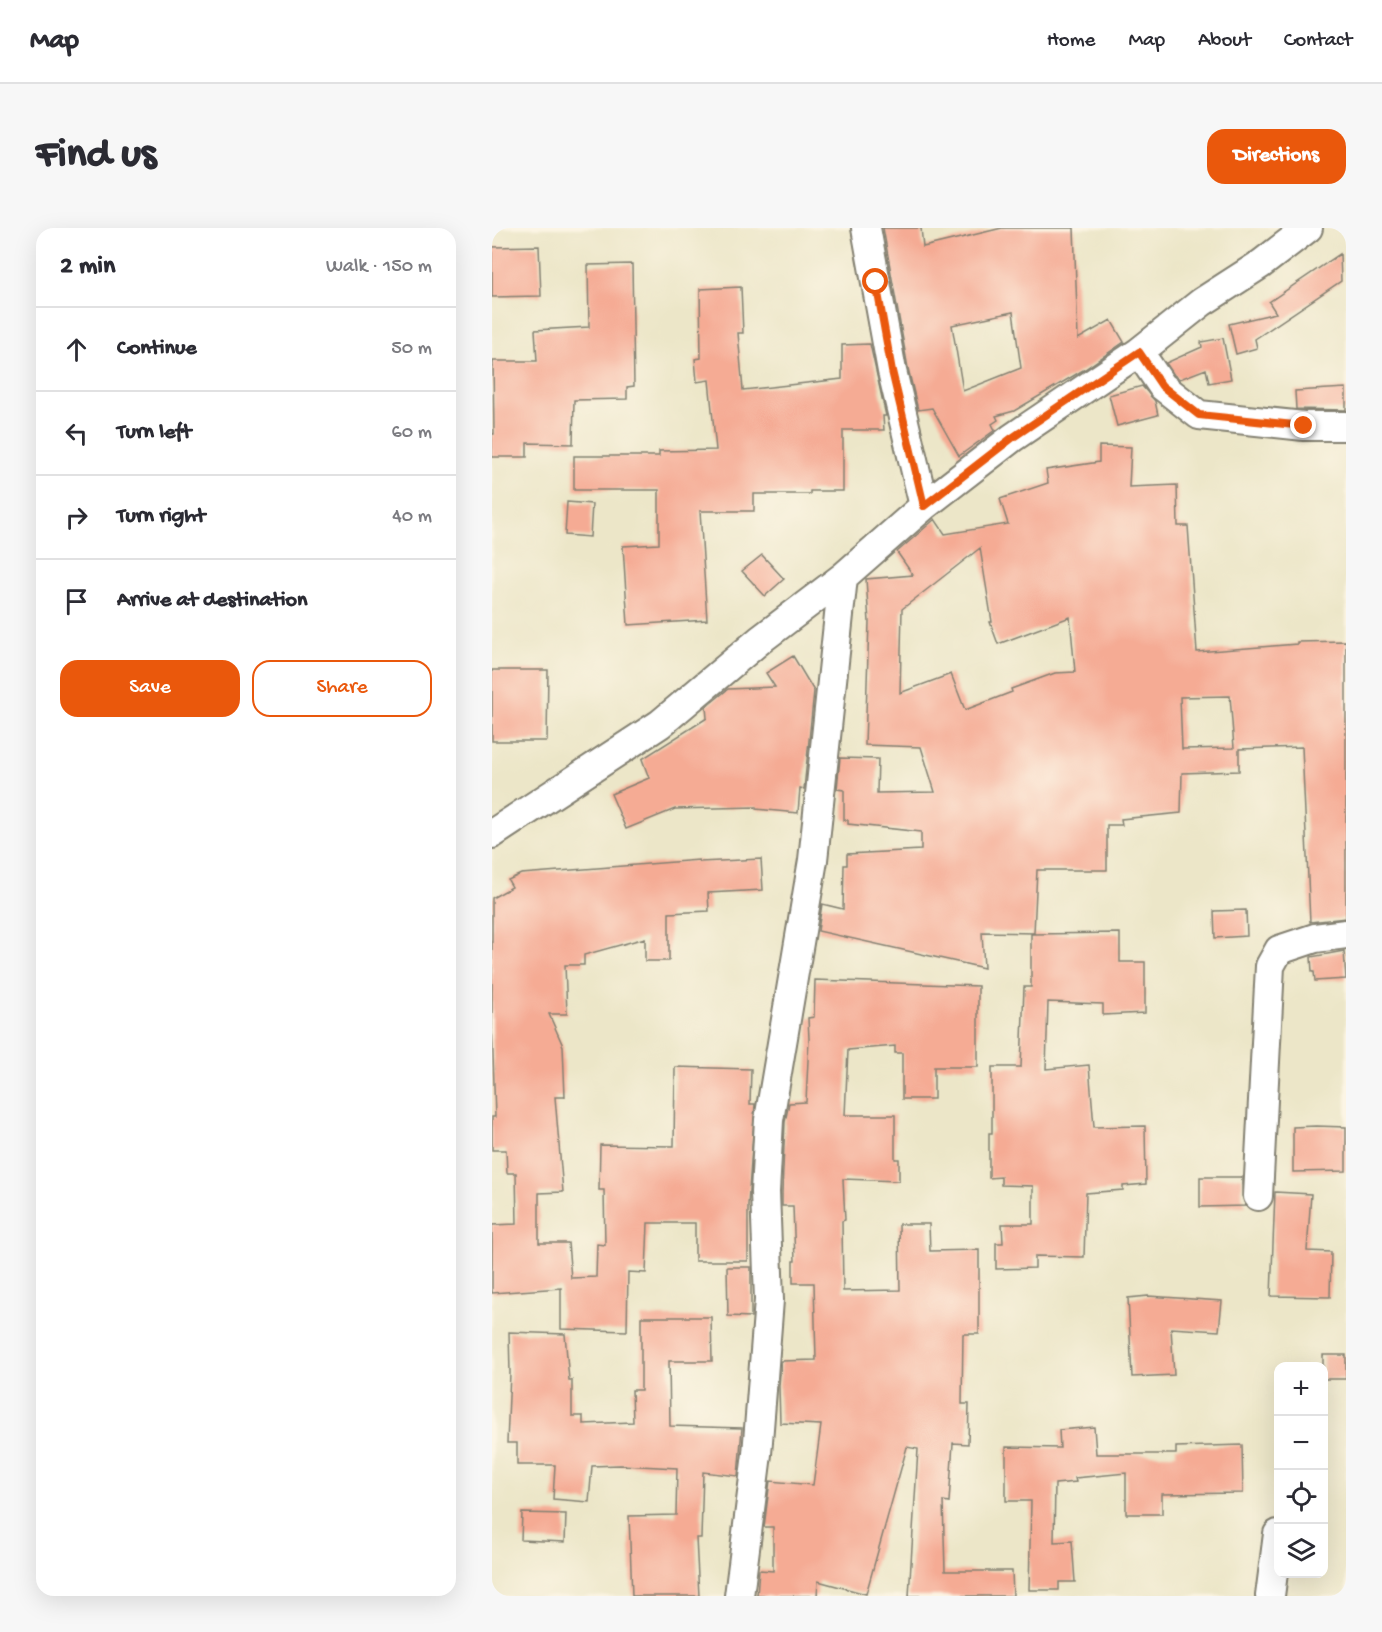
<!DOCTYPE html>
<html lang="en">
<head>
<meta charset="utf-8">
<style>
	body { margin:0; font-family:"Gochi Hand",sans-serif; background:#f7f7f7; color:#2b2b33 }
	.controls { position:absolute; right:18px; bottom:18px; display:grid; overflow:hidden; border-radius:12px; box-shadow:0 6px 24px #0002 }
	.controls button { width:54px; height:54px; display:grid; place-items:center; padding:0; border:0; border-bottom:2px solid #e1e1e2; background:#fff; color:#2b2b33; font:30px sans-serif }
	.stop { position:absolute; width:18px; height:18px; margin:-14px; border:4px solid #ea580c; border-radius:50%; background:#fff }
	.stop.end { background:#ea580c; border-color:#fff; box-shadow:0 2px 6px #0008 }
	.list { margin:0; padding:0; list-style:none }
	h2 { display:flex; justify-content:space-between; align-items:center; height:78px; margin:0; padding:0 24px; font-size:26px }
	h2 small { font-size:20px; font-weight:400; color:#7c7c81 }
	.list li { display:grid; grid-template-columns:39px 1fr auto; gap:18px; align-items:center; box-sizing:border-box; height:84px; padding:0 24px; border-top:2px solid #e1e1e2 }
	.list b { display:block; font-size:22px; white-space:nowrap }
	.list em { font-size:20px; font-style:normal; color:#7c7c81 }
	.actions { display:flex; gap:12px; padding:18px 24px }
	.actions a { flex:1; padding:14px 0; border:2px solid #ea580c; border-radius:18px; text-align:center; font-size:21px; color:#ea580c }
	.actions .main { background:#ea580c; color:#fff }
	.icon { flex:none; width:33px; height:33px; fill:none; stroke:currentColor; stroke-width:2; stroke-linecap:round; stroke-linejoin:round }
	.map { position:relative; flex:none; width:854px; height:1368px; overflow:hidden; border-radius:18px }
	header { display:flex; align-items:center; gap:36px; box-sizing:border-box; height:84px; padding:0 30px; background:#fff; border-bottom:2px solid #e1e1e2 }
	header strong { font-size:28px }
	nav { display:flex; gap:33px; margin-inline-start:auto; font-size:21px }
	.intro { display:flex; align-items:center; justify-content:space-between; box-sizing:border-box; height:144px; padding:0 36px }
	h1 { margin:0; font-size:42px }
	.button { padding:15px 27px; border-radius:18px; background:#ea580c; color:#fff; font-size:21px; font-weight:700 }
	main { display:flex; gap:36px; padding:0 36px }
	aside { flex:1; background:#fff; border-radius:18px; box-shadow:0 6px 24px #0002 }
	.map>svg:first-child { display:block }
	.building { fill:#f5ab94; fill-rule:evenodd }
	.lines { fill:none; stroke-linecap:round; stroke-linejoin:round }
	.minor-casing { stroke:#848172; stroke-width:32 }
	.minor { stroke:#fff; stroke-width:28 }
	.route { stroke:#ea580c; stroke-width:8 }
</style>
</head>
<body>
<header>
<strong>Map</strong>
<nav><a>Home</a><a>Map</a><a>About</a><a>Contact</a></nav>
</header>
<div class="intro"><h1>Find us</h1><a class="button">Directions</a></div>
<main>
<aside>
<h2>2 min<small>Walk · 150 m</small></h2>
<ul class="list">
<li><svg class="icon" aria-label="ahead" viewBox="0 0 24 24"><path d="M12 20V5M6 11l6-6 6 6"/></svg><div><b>Continue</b></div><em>50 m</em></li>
<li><svg class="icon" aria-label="left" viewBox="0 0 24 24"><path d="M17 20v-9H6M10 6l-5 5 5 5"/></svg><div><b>Turn left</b></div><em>60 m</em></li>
<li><svg class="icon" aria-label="right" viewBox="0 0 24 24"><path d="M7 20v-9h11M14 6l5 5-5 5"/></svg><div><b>Turn right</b></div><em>40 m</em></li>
<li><svg class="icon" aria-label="arrive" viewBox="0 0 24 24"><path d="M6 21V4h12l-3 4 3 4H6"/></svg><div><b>Arrive at destination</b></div></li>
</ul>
<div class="actions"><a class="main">Save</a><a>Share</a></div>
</aside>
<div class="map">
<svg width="854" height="1368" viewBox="0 0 854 1368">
	<rect width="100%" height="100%" fill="#fcf5e5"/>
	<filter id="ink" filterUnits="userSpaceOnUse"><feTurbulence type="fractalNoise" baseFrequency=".0167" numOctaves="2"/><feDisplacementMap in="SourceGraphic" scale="12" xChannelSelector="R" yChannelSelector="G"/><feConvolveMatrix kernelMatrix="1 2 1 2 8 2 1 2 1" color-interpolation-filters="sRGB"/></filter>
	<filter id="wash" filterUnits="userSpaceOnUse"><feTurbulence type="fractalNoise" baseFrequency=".008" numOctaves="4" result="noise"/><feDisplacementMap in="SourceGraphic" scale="24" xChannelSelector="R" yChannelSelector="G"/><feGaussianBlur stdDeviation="1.35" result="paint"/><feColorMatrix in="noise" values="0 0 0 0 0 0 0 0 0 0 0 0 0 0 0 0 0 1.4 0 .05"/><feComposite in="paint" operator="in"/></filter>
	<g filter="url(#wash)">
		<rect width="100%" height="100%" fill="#ece6c8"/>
		<g id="blocks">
			<path class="building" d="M 391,0 L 429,0 L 431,19 L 510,0 L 582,0 L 586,111 L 619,92 L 632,114 L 593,141 L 522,183 L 504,188 L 506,192 L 500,196 L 503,202 L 467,228 L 440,180 L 426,182 L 416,140 ZM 521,84 L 529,140 L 471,163 L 460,97 Z
				M 47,18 L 49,68 L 0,69 L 0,19 Z
				M 848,26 L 849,53 L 763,111 L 765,120 L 744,126 L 737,96 L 784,85 L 777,74 Z
				M 140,36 L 142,158 L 135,159 L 135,171 L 82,172 L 81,216 L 35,215 L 35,229 L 0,229 L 0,206 L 2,206 L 1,133 L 45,133 L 43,102 L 97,99 L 96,37 Z
				M 249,59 L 251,105 L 246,105 L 251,162 L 350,151 L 350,117 L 378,116 L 394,188 L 391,188 L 392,202 L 351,202 L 351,263 L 318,263 L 318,266 L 262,266 L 262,283 L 208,283 L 215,392 L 136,397 L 131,318 L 167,316 L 167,262 L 82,262 L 82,228 L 167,228 L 167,223 L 224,222 L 217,152 L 205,154 L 203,131 L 209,130 L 208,61 Z
				M 731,110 L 739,151 L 717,155 L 714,141 L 688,151 L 682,147 L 674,135 L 710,119 L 709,114 Z
				M 650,158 L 663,173 L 666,187 L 625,198 L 617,167 Z
				M 854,160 L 854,182 L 804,181 L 803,163 Z
				M 607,218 L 639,219 L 637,259 L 685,257 L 686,298 L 696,298 L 705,424 L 805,416 L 805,414 L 854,413 L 854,690 L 818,694 L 810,519 L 747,521 L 747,543 L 690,545 L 689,585 L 629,591 L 630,597 L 615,597 L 615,642 L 545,642 L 542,705 L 490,704 L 492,740 L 326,703 L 330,676 L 351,681 L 352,637 L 355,637 L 355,626 L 429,622 L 429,604 L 356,596 L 356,592 L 352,592 L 352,562 L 345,561 L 348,530 L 386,531 L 385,565 L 443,564 L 429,519 L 373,517 L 377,394 L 374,351 L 421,347 L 405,324 L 443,291 L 453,306 L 516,296 L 508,271 L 556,255 L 554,242 L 607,234 ZM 488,320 L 500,394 L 498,394 L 506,416 L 578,389 L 583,444 L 563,445 L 519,461 L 520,464 L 473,482 L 459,446 L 408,465 L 410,381 ZM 738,468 L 742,520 L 690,521 L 688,469 Z
				M 75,274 L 100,276 L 98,309 L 73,307 Z
				M 270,327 L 292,351 L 273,368 L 250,343 Z
				M 301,428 L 322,463 L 312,561 L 308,560 L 306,585 L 264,581 L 264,579 L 183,581 L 134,601 L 119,566 L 157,550 L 150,531 L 215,490 L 214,479 L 236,461 L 283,459 L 274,445 Z
				M 0,442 L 56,442 L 55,513 L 0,513 Z
				M 269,631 L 271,662 L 216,665 L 217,683 L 177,685 L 177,733 L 153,733 L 153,710 L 92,727 L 92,737 L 73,737 L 75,786 L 57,786 L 71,818 L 73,869 L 63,869 L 71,964 L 47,965 L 47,1015 L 76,1015 L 79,1050 L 104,1049 L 105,1016 L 113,1017 L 112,962 L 107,962 L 108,917 L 182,918 L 183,839 L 259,841 L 258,876 L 263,876 L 256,977 L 256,1033 L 203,1033 L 203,995 L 156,995 L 154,1045 L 136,1044 L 135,1103 L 69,1101 L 69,1060 L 0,1065 L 0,997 L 25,996 L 24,945 L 15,945 L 14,922 L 0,922 L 0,889 L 3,889 L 0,795 L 0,670 L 20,659 L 16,652 L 29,646 L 207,632 L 208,634 Z
				M 754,682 L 755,708 L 723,710 L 722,683 Z
				M 628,705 L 628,734 L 653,734 L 653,785 L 611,787 L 611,776 L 556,774 L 554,841 L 597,837 L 602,899 L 653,898 L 654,956 L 631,958 L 631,962 L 594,965 L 592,1029 L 543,1028 L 543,1040 L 504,1041 L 504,1015 L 511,1015 L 510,996 L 541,996 L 541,958 L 509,957 L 509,949 L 497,950 L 497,905 L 500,905 L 500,839 L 529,839 L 532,759 L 539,759 L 539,706 Z
				M 852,723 L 854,751 L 823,753 L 822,744 L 820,744 L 819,729 Z
				M 323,752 L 486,758 L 486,839 L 442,839 L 442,871 L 410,871 L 410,825 L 403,825 L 403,818 L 356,822 L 353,887 L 403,887 L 403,931 L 407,931 L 407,953 L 351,951 L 353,992 L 350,993 L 351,1063 L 408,1062 L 407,996 L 437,996 L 438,1023 L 487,1022 L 487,1106 L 471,1106 L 470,1176 L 477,1176 L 476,1216 L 461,1215 L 457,1274 L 451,1273 L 453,1343 L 520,1343 L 521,1368 L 417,1368 L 426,1221 L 415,1219 L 374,1366 L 326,1353 L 325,1368 L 265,1368 L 267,1342 L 281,1343 L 281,1299 L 272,1299 L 278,1253 L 321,1257 L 329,1197 L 288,1195 L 287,1158 L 289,1133 L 324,1132 L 322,1055 L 301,1055 L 301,1033 L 303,1033 L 301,978 L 290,978 L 290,964 L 293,894 L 297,875 L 314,874 L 317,811 L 316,790 L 322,789 Z
				M 824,898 L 854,899 L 854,943 L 801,944 L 801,899 Z
				M 708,949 L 750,949 L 750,968 L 754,978 L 708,979 Z
				M 783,964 L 819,966 L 815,1023 L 839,1024 L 838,1069 L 779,1068 Z
				M 235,1039 L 259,1039 L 259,1089 L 236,1088 Z
				M 656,1068 L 730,1073 L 727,1103 L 679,1100 L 682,1147 L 640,1149 L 636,1070 Z
				M 149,1089 L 219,1089 L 220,1133 L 177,1133 L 178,1198 L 250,1200 L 246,1248 L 211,1244 L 209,1310 L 204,1310 L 207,1368 L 140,1368 L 137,1288 L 184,1287 L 185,1240 L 128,1237 L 100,1238 L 97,1274 L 61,1271 L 63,1237 L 25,1237 L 25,1215 L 15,1215 L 18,1145 L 17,1104 L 73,1106 L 77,1152 L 80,1152 L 80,1188 L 91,1188 L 91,1196 L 141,1194 L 140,1162 L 149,1162 Z
				M 831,1127 L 854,1127 L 854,1151 L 831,1151 Z
				M 602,1199 L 604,1226 L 684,1226 L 684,1219 L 750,1217 L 751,1265 L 670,1266 L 670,1286 L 634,1286 L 634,1245 L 583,1250 L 584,1254 L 563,1256 L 562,1314 L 580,1313 L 583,1354 L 567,1354 L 567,1362 L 537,1362 L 539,1273 L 514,1273 L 514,1219 L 568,1220 L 567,1202 Z
				M 30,1285 L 74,1286 L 73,1314 L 29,1312 Z"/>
		</g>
	</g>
	<g filter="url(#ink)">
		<use href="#blocks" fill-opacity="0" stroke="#848172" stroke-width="1.5"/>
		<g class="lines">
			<defs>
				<path id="minor" d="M 374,0 L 400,143 L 432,278
					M 647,124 L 670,158 L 707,187 L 812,198 L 854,198
					M 0,606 L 168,496 L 268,412 L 351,349 L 432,278 L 520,210 L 647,124 L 710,74 L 769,36 L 816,0
					M 766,968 L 778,738 L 787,722 L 823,710 L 854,706
					M 247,1368 L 265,1226 L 277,1072 L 273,964 L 277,892 L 321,632 L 351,349
					M 778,1368 L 786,1306"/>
			</defs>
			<use href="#minor" class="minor-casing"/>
			<use href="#minor" class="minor"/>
		</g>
	</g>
	<g class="lines" filter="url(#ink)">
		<path class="route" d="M 384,54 L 400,143 L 432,278 L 520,210 L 647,124 L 670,158 L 707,187 L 812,198"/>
	</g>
</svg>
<div class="controls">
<button>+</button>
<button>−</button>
<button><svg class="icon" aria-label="locate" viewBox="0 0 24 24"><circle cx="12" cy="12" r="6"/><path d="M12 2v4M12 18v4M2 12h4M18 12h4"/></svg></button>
<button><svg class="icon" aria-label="layers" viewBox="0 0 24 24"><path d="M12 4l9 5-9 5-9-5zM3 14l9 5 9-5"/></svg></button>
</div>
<div class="stop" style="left:384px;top:54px"></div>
<div class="stop end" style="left:812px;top:198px"></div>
</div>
</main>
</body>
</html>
